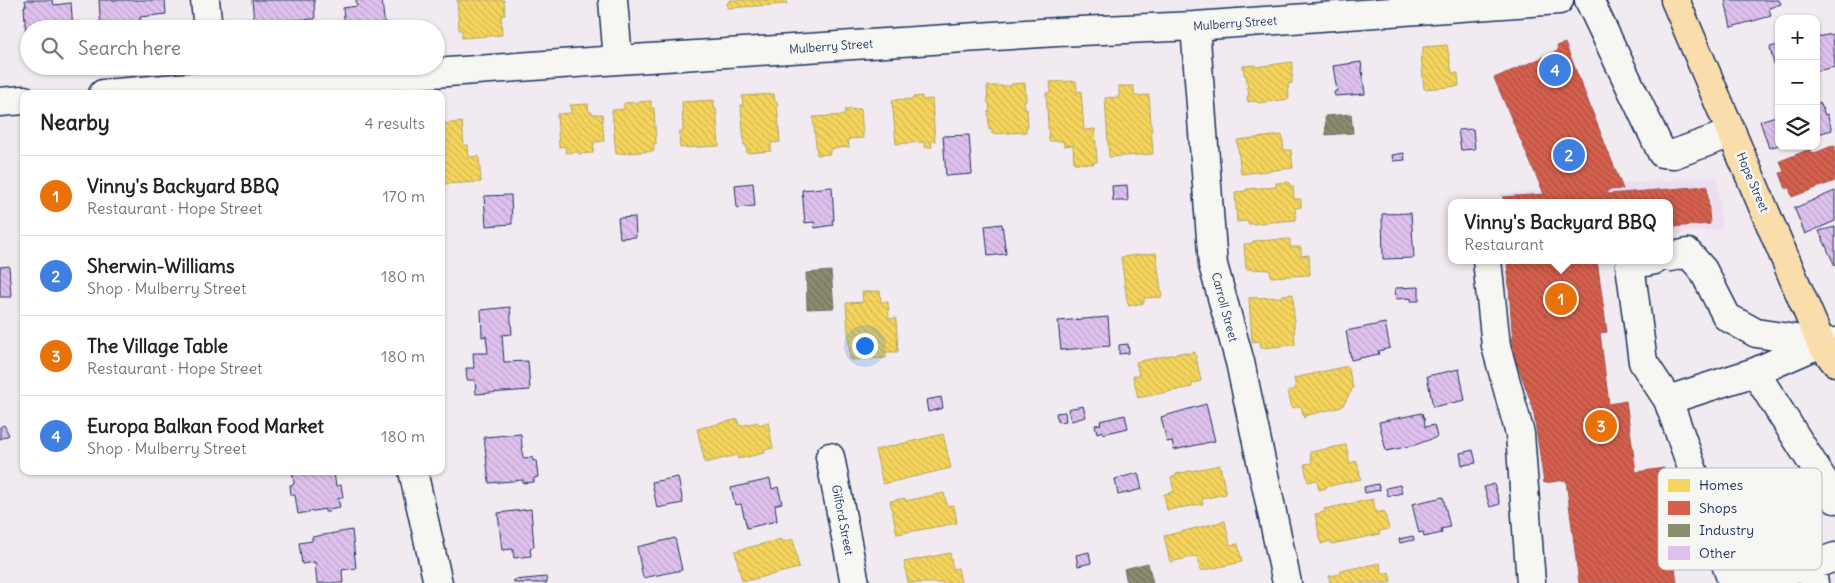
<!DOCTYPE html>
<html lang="en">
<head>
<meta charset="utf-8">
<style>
	body { margin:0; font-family:Delius,sans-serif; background:#f2f2f2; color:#222 }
	.controls { position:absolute; right:15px; top:15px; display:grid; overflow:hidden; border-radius:10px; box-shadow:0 1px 4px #0004 }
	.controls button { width:45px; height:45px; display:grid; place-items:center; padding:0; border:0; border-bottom:1px solid #e0e0e0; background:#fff; color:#222; font:25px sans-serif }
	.you { position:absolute; left:864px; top:345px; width:18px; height:18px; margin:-12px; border:4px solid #fff; border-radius:50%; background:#1a73e8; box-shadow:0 0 0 8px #1a73e833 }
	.badge { display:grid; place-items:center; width:32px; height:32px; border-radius:50%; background:#0f766e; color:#fff; font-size:16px; font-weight:700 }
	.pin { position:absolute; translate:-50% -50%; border:2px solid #fff; box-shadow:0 1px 5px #0006 }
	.popup { position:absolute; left:1448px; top:199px; width:225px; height:65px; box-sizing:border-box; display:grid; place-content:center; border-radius:10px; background:#fff; filter:drop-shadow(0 1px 4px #0005); font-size:16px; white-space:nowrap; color:#767676 }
	.popup b { font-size:19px; color:#222 }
	.popup::after { content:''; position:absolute; left:50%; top:100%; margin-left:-10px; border:10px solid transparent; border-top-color:#fff }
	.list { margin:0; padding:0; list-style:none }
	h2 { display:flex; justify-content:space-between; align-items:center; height:65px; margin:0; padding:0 20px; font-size:21px }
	h2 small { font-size:16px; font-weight:400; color:#767676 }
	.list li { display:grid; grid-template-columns:32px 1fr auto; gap:15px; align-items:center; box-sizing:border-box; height:80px; padding:0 20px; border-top:1px solid #e0e0e0 }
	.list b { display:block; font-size:19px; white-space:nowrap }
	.list p { margin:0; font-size:16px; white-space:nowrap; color:#767676 }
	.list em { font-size:16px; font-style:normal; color:#767676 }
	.icon { flex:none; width:28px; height:28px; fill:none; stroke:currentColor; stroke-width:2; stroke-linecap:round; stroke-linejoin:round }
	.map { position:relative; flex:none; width:1835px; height:583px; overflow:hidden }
	.search { position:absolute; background:#fff; box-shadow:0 1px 4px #0004; left:20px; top:20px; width:425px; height:55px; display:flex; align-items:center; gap:12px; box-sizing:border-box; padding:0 18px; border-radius:28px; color:#767676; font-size:19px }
	.panel { position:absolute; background:#fff; box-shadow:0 1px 4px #0004; left:20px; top:90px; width:425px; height:385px; border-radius:10px }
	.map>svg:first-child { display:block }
	.built { fill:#ecdef0 }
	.homes { fill:url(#homes-back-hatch); stroke:#b4a35d }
	.shops { fill:url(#shops-back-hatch); stroke:#9e5152 }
	.industry { fill:url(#industry-back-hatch); stroke:#6a7069 }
	.building { fill:url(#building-back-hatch); stroke:#1b2f5e }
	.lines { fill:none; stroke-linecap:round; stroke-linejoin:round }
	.minor-casing { stroke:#1b2f5e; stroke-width:31 }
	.major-casing { stroke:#1b2f5e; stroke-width:31 }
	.minor { stroke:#f6f6f2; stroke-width:28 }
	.major { stroke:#f9deab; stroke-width:28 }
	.labels { text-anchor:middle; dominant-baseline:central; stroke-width:5; stroke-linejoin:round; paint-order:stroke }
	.street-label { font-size:12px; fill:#1b2f5e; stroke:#f6f6f2 }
	.key { fill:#f6f6f2; stroke:#b4bac6; stroke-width:1 }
	.key-label { font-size:14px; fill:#1b2f5e }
</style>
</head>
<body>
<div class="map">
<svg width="1835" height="583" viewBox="0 0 1835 583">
	<defs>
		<pattern id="homes-back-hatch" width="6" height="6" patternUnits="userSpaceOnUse" patternTransform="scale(1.25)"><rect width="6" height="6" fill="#f6d55c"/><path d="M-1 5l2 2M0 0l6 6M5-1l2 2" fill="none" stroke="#d2b752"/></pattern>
		<pattern id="shops-back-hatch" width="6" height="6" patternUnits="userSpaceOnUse" patternTransform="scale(1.25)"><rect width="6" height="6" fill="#d6604d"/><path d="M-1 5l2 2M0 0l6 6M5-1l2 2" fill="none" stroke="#ad5043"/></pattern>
		<pattern id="industry-back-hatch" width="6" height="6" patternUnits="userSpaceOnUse" patternTransform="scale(1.25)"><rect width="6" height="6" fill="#8c8c6e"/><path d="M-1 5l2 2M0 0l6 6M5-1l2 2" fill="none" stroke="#72735e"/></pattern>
		<pattern id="building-back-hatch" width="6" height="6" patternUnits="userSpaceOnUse" patternTransform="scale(1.25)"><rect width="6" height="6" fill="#dfc1ee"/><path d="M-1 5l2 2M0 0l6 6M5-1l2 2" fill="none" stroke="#bfa6ce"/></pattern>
	</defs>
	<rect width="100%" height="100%" fill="#f1ebf1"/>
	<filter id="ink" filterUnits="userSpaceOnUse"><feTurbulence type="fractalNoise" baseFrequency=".02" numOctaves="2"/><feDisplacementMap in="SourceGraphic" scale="10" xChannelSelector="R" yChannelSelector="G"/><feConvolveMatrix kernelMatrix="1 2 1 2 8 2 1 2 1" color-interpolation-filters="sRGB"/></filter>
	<g filter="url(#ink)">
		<path class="built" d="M 1717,176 L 1722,229 L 1670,234 L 1670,203 L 1502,203 L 1501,194 Z"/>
		<path class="homes" d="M 457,0 L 504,0 L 505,15 L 501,16 L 502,35 L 462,38 L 462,30 L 459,30 Z
			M 729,0 L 786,0 L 787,4 L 727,8 L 727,3 L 729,3 Z
			M 1447,45 L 1452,73 L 1458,73 L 1459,86 L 1424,89 L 1421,54 L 1423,54 L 1423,47 Z
			M 1292,62 L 1292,83 L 1288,84 L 1289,99 L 1259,103 L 1255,101 L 1248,102 L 1247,96 L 1249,96 L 1246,75 L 1244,75 L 1243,66 L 1255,65 L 1255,67 Z
			M 1076,81 L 1077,92 L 1081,91 L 1084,130 L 1095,129 L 1097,162 L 1094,162 L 1094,164 L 1074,163 L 1073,145 L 1064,146 L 1063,141 L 1049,141 L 1046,93 L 1051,92 L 1050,82 Z
			M 1025,83 L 1026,101 L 1024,101 L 1025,109 L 1027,109 L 1028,127 L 1026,127 L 1026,132 L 992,134 L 992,129 L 989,130 L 988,111 L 990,111 L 989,103 L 988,103 L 987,86 L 1011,86 L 1011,84 Z
			M 1119,86 L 1134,86 L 1134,96 L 1149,95 L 1153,154 L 1109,157 L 1105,98 L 1119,97 Z
			M 774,94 L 775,102 L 777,102 L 780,142 L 771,143 L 771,151 L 747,153 L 746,145 L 744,145 L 741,105 L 743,105 L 742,96 Z
			M 922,96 L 922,100 L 932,99 L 935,141 L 931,141 L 932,147 L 924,147 L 924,142 L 896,144 L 892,100 L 914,99 L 913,97 Z
			M 714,100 L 714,109 L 716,109 L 719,146 L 680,148 L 679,132 L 683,132 L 682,102 Z
			M 651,101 L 651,108 L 654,108 L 656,144 L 653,144 L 654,151 L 616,154 L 612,110 L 624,109 L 624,103 Z
			M 588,104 L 589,112 L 592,112 L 592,114 L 602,114 L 604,141 L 594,142 L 593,153 L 579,154 L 578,152 L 566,153 L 565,146 L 559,147 L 557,114 L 571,113 L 570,105 Z
			M 857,109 L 861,109 L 863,138 L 848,139 L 849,147 L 830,149 L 830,154 L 817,155 L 813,117 L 845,115 L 845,110 Z
			M 462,122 L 464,145 L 468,145 L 469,157 L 479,156 L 481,182 L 443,184 L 441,124 Z
			M 1282,135 L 1284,150 L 1291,150 L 1293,168 L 1241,174 L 1237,140 Z
			M 1289,182 L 1290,186 L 1293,186 L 1294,199 L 1301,199 L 1301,207 L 1295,208 L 1296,220 L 1249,224 L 1247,221 L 1237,222 L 1235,192 L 1246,191 L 1246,189 L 1276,187 L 1276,183 Z
			M 1290,239 L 1290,247 L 1301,247 L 1301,256 L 1309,255 L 1310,275 L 1271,277 L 1270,270 L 1246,269 L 1244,244 L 1253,243 L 1253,241 Z
			M 1156,253 L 1162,297 L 1144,298 L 1144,303 L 1129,306 L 1127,301 L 1121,257 Z
			M 880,291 L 881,302 L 888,302 L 889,319 L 896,318 L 898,352 L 886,352 L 886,358 L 850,360 L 846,303 L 863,302 L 862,292 Z
			M 1293,294 L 1295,345 L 1261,348 L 1260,341 L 1252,342 L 1249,298 L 1282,297 L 1282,295 Z
			M 1185,352 L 1185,354 L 1195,352 L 1201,381 L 1192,384 L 1192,387 L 1138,398 L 1133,376 L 1139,375 L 1136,362 Z
			M 1348,366 L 1353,388 L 1342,407 L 1304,416 L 1305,418 L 1304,418 L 1301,406 L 1292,408 L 1288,391 L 1296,389 L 1294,378 Z
			M 738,419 L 739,426 L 758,422 L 759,425 L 768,422 L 773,448 L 764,450 L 765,453 L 738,459 L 737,455 L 705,463 L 697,429 Z
			M 943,434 L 951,468 L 883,484 L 875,450 Z
			M 1346,445 L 1350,463 L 1357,461 L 1361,479 L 1325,487 L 1326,488 L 1319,490 L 1317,480 L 1308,482 L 1304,464 L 1312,463 L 1310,452 Z
			M 1220,465 L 1226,494 L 1202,499 L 1203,504 L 1167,510 L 1164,494 L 1174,492 L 1171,477 L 1176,476 L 1176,474 Z
			M 944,493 L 947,506 L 954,505 L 957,523 L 897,534 L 890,501 L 905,498 L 905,501 Z
			M 1373,499 L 1376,513 L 1384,511 L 1389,529 L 1379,531 L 1380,534 L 1332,544 L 1331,541 L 1321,544 L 1315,514 L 1325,512 L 1324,509 Z
			M 1225,521 L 1230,545 L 1238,544 L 1242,562 L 1200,571 L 1197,556 L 1170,562 L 1164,536 Z
			M 782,539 L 782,542 L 793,539 L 799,568 L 750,580 L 742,581 L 735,551 Z
			M 950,553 L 953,569 L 958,568 L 961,583 L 908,583 L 904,562 Z
			M 1380,563 L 1382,574 L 1389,572 L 1391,581 L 1389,583 L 1330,583 L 1329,576 L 1340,574 L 1340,571 Z"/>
		<path class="shops" d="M 1565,43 L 1623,189 L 1607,190 L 1608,194 L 1707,186 L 1710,224 L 1670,227 L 1670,203 L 1503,203 L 1503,197 L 1544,194 L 1494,78 L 1558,51 L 1557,46 Z
			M 1832,146 L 1832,147 L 1835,146 L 1835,181 L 1792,197 L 1789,187 L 1786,189 L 1780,173 L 1784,172 L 1780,161 L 1810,149 L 1812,154 Z
			M 1507,260 L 1597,260 L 1607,332 L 1600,333 L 1609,404 L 1626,401 L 1636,472 L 1664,468 L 1664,469 L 1663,469 L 1677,583 L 1579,583 L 1566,480 L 1544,483 L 1533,408 L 1510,344 L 1513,344 Z"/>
		<path class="industry" d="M 1351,114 L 1353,133 L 1326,135 L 1325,116 Z
			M 831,271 L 834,308 L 807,309 L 806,273 Z
			M 1148,563 L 1153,583 L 1127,583 L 1124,569 Z"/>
		<path class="building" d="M 25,0 L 52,0 L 54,5 L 71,3 L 73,29 L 29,29 L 29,36 L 26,37 L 24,6 L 26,6 Z
			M 99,0 L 165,0 L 166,14 L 140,17 L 141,29 L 101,29 Z
			M 252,0 L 314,0 L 315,19 L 254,22 Z
			M 356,0 L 382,0 L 385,29 L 345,29 L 343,8 L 357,6 Z
			M 1725,0 L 1779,0 L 1781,4 L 1769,8 L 1771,16 L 1731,27 Z
			M 1833,34 L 1835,67 L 1816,71 L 1816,37 Z
			M 1779,45 L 1779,73 L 1776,73 L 1770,47 Z
			M 1361,62 L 1365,94 L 1335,96 L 1334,92 L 1337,91 L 1333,66 Z
			M 1820,102 L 1825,115 L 1827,114 L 1832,130 L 1818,134 L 1816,133 L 1816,104 Z
			M 1779,115 L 1779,145 L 1769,148 L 1760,121 Z
			M 1473,129 L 1475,149 L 1461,150 L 1458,130 Z
			M 969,135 L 972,174 L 946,176 L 943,136 Z
			M 1404,153 L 1405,160 L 1393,161 L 1392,155 Z
			M 753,183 L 755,206 L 737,208 L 735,185 Z
			M 1127,185 L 1128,201 L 1113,201 L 1112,186 Z
			M 832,187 L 834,220 L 832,220 L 833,225 L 815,228 L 814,222 L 805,223 L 802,190 Z
			M 1835,191 L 1835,221 L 1805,234 L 1794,207 L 1797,207 Z
			M 511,195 L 512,224 L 486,226 L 484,196 Z
			M 1411,213 L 1414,258 L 1383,259 L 1382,214 Z
			M 635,217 L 636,237 L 620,238 L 618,218 Z
			M 1002,224 L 1006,254 L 988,256 L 985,226 Z
			M 1835,227 L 1835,266 L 1819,231 Z
			M 9,266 L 11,297 L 0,297 L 0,267 Z
			M 1419,287 L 1419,301 L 1411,301 L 1411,298 L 1396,299 L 1395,288 Z
			M 510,307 L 512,334 L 502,335 L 504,362 L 528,361 L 530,390 L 476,394 L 475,380 L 467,380 L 466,368 L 474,368 L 473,353 L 488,353 L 486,336 L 482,337 L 481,310 Z
			M 1108,317 L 1110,346 L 1061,350 L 1058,321 Z
			M 1385,323 L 1390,348 L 1378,351 L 1379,354 L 1351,360 L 1346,331 Z
			M 1128,344 L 1129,353 L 1119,354 L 1119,345 Z
			M 1459,369 L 1465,400 L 1433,407 L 1427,376 Z
			M 941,397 L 943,408 L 928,412 L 926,400 Z
			M 1206,404 L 1215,441 L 1174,450 L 1172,441 L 1167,442 L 1161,417 Z
			M 1083,406 L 1086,417 L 1071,421 L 1068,409 Z
			M 1065,412 L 1066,421 L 1058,422 L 1056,413 Z
			M 1422,413 L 1423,417 L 1424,417 L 1425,427 L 1434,425 L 1437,437 L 1415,445 L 1386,451 L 1379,422 Z
			M 1125,415 L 1128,428 L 1103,434 L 1103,431 L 1097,433 L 1095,425 L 1101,424 L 1100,421 Z
			M 4,425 L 9,435 L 0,439 L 0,427 Z
			M 521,434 L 523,458 L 532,457 L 533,461 L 536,460 L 538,477 L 534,478 L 534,482 L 523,483 L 523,480 L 489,483 L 484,437 Z
			M 1473,450 L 1476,463 L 1462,465 L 1460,453 Z
			M 292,471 L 325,471 L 325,475 L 334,473 L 336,486 L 341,485 L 343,497 L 338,498 L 340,507 L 328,509 L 329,512 L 325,512 L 325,509 L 298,514 L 295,495 L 291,495 L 290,485 L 293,485 L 294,482 Z
			M 1138,473 L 1142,489 L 1118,495 L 1115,479 Z
			M 678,477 L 683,503 L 657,508 L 652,482 Z
			M 770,479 L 772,489 L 778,487 L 782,503 L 775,505 L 777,521 L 747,528 L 741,504 L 735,505 L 731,488 Z
			M 1378,484 L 1380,490 L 1365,493 L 1364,487 Z
			M 1494,484 L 1500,504 L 1490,507 L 1484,487 Z
			M 1400,485 L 1402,493 L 1388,496 L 1386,488 Z
			M 1443,497 L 1450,527 L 1441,529 L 1442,533 L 1424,537 L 1423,532 L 1419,533 L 1412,504 Z
			M 531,509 L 534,547 L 530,548 L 531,556 L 514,558 L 513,549 L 502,550 L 498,513 Z
			M 352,530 L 356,568 L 342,570 L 343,583 L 317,583 L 315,562 L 302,564 L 299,543 L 312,541 L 312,537 Z
			M 1413,536 L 1414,540 L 1400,543 L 1399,539 Z
			M 675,538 L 682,570 L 643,578 L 637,547 Z
			M 1089,552 L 1091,563 L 1078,566 L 1076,555 Z
			M 546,577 L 547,583 L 514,583 L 514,580 Z"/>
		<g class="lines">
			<defs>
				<path id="minor" d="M 205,0 L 208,29
					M 613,0 L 618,60
					M 1589,0 L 1662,153 L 1674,154 L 1732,133
					M 1195,26 L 1213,265 L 1240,362 L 1287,583
					M 103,94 L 215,85 L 376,77 L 618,60 L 1057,32 L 1195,26 L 1559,0
					M 0,102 L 24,100
					M 1670,257 L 1688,253 L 1703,270 L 1727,317 L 1756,333 L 1821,343 L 1835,342
					M 1487,260 L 1496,346 L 1520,434 L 1531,583
					M 1655,260 L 1630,265 L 1643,362 L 1668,400 L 1732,581
					M 1755,372 L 1835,499
					M 1668,400 L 1755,372 L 1821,343
					M 830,457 L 855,583
					M 413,471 L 438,583
					M 1732,583 L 1732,581 L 1810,566
					M 1814,583 L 1810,566 L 1835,557"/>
				<path id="major" d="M 1675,0 L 1821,343 L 1835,362"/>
			</defs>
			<use href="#minor" class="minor-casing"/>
			<use href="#major" class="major-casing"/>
			<use href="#minor" class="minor"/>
			<use href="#major" class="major"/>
		</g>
	</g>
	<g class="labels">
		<g class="street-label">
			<text transform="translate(1235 23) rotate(-4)">Mulberry Street</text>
			<text transform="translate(831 46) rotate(-4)">Mulberry Street</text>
			<text transform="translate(1753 182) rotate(67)">Hope Street</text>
			<text transform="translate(1225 307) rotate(75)">Carroll Street</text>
			<text transform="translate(843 520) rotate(79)">Gilford Street</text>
		</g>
	</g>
	<rect x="1658" y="468" width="164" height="102" rx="8" class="key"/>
	<rect x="1668" y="479" width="22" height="13" fill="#f6d55c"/>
	<rect x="1668" y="501" width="22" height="14" fill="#d6604d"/>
	<rect x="1668" y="524" width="22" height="13" fill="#8c8c6e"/>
	<rect x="1668" y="546" width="22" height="14" fill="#dfc1ee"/>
	<g class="key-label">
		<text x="1699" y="490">Homes</text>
		<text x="1699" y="513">Shops</text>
		<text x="1699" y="535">Industry</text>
		<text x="1699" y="558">Other</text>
	</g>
</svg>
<div class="controls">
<button>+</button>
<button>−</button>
<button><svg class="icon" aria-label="layers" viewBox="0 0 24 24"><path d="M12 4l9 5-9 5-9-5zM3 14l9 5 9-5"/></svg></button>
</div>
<div class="you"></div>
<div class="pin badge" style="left:1561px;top:299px;background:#e8710a">1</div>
<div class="popup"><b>Vinny's Backyard BBQ</b>Restaurant</div>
<div class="pin badge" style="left:1569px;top:155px;background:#3f7fe0">2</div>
<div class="pin badge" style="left:1601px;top:426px;background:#e8710a">3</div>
<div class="pin badge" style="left:1555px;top:70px;background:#3f7fe0">4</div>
<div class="search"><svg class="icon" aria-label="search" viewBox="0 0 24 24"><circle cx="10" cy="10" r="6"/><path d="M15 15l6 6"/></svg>Search here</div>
<section class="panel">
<h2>Nearby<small>4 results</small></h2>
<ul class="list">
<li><span class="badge" style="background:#e8710a">1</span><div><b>Vinny's Backyard BBQ</b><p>Restaurant · Hope Street</p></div><em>170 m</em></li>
<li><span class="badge" style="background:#3f7fe0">2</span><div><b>Sherwin-Williams</b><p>Shop · Mulberry Street</p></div><em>180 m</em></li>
<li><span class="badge" style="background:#e8710a">3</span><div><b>The Village Table</b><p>Restaurant · Hope Street</p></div><em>180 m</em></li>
<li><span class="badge" style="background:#3f7fe0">4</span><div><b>Europa Balkan Food Market</b><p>Shop · Mulberry Street</p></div><em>180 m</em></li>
</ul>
</section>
</div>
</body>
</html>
